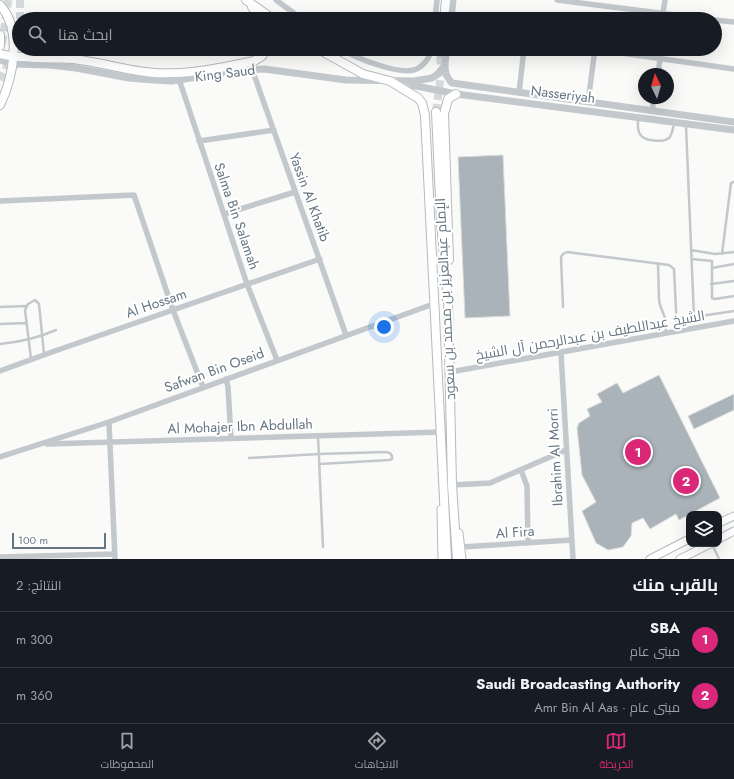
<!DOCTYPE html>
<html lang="ar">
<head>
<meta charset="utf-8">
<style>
	body { margin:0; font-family:Jost,Cairo,sans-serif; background:#242831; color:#f1f3f6; direction:rtl }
	.controls { position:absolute; right:12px; bottom:12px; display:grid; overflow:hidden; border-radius:8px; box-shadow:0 4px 16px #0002 }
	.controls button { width:36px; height:36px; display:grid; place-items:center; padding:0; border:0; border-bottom:1px solid #363941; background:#171b24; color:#f1f3f6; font:20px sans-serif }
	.compass { position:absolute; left:638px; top:68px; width:36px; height:36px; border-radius:50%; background:#171b24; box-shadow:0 4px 16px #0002; rotate:355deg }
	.scale { position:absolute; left:12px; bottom:10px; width:94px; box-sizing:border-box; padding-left:4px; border:2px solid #657683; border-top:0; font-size:11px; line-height:14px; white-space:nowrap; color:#657683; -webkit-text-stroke:3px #fff; paint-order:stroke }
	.you { position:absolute; left:384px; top:327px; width:14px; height:14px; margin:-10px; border:3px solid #fff; border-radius:50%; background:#1a73e8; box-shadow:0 0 0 6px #1a73e833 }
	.badge { display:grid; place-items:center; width:26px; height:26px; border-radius:50%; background:#db2777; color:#fff; font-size:13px; font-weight:700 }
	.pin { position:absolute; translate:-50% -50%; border:2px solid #fff; box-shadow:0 1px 4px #0006 }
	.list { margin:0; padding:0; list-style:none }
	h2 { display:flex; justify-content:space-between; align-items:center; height:52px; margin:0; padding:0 16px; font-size:17px }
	h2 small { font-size:13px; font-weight:400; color:#9ea1a6 }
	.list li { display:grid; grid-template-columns:26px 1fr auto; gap:12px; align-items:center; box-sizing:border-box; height:56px; padding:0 16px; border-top:1px solid #363941 }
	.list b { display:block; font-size:15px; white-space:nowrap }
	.list p { margin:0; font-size:13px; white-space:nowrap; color:#9ea1a6 }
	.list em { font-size:13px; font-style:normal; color:#9ea1a6 }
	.icon { flex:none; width:22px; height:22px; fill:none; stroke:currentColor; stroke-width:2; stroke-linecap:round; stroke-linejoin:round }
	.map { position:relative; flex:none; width:734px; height:559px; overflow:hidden; direction:ltr }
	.search { position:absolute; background:#171b24; box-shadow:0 4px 16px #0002; left:12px; right:12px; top:12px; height:44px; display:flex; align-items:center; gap:10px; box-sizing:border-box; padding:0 14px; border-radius:22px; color:#9ea1a6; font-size:15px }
	.sheet { height:164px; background:#171b24 }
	nav { display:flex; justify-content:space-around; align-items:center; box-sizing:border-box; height:56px; border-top:1px solid #363941; background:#171b24; font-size:11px; color:#9ea1a6 }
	nav a { display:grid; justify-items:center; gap:2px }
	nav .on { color:#db2777 }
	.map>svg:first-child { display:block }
	.building { fill:#aab3b9; stroke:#dcdcda }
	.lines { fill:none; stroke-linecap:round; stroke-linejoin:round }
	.primary-tunnel { stroke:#d5d9db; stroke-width:8; stroke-dasharray:8 4; stroke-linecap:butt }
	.secondary-casing { stroke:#b3babf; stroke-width:9 }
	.primary-casing { stroke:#b5babe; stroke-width:10 }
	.service { stroke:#c3c8cc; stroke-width:2.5 }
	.minor { stroke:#c3c8cc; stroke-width:5.5 }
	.tertiary { stroke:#c3c8cc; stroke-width:7 }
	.secondary { stroke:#fff; stroke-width:7 }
	.primary { stroke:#fff; stroke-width:8 }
	.labels { text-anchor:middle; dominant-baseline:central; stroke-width:4; stroke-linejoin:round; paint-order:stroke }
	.street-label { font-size:14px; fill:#657683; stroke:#fff }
</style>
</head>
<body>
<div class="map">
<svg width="734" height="559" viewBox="0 0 734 559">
	<rect width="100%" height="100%" fill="#fafaf8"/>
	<path class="building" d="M 503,155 L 510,316 L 465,318 L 458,157 Z
		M 659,375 L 720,498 L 679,520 L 676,514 L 650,529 L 643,518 L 632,523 L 631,536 L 623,547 L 608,550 L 596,543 L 582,511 L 596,502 L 582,475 L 577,428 L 579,423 L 590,416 L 587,409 L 602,402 L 597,394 L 617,383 L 623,393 Z
		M 734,394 L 734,410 L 694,429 L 688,416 Z"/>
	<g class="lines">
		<path class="primary-tunnel" d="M 20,0 L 20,19
			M 2,43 L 7,11 L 8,0
			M 0,80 C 10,63 16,44 19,25
			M 436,112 L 441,74 L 440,52"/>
		<defs>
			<path id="secondary" d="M 441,509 L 442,559
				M 719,523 L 734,516
				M 459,533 L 462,559
				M 719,539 L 734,531
				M 650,559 L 689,539
				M 680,559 L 710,544"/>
			<path id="primary" d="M 246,0 L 273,19
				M 0,5 C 23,30 13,78 0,105
				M 252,7 L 261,19
				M 444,19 L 446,0
				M 0,35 L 0,46
				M 318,49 L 363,74 L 390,81 L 418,98 L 422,103 L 425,115 L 447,559
				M 440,52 L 440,49
				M 0,54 C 24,60 49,57 73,59 C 100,62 127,71 154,73 C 187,75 222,68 254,61 L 262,56 L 267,49
				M 436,112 L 441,221 L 448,303 L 452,485 L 457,559
				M 449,260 L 444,114 L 448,99 L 456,94"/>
		</defs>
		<use href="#secondary" class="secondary-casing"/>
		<use href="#primary" class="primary-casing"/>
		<path class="service" d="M 638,119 C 638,124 637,130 640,134 C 643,141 663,143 669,138 C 672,135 673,128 674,124
			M 686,126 L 694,317 L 734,311
			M 691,250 L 715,254 L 734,252
			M 722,254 L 731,183 L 734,182
			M 692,259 L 712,261 L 712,298 L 715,299 L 734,296
			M 658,264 L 659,299 L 660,305 L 665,318 L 666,334
			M 712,268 L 734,264
			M 711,284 L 734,281
			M 0,307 L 26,306
			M 563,307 L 561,257 L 563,254 L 567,252 L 669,265 L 674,269 L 677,331
			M 0,324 L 27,323
			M 0,344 C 20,342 38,338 56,330
			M 31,359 L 25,310 L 28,304 L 35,300 L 39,304 L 44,354
			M 318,436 L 323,547
			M 249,458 L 319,454 L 385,452 L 390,453 L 392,456 L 392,459 L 389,460 L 320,464
			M 712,544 L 719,559"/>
		<path class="minor" d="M 276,0 L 302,19
			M 557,0 L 707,19
			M 663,13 L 665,0
			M 435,19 L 437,0
			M 715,20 L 734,22
			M 342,49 C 357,59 397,74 414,70 C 423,67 430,58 431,49
			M 593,49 L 734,69
			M 252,69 L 346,335
			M 658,74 L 660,59
			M 179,79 L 247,284 L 277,360
			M 519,93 L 524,49
			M 588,102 L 595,49
			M 652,111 L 654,98
			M 199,141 L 274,130
			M 0,201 L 134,195 L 173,310 L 203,387
			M 224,214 L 295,192
			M 561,353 L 573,559
			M 0,371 L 52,352 L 320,259
			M 450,372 L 734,321
			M 226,379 L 228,387 L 231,438
			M 109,422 L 115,559
			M 47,444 L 441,432
			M 0,457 L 109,422 L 436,303
			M 521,470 L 527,486 L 528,543
			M 452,485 L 490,483 L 566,450
			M 461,547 L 572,540
			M 0,557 L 115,554"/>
		<path class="tertiary" d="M 451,19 L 453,0
			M 447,49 C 445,62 442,73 452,83 L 734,122
			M 0,60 L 13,64 L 50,65 L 76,68 L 129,78 L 153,80 L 172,81 L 241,70 L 264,69 L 346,80 L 414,81 L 432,78 L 438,74 L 445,65
			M 406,84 L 456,94 L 734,130"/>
		<use href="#secondary" class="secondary"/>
		<use href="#primary" class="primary"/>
	</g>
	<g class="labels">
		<g class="street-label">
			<text transform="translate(225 73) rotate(-7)">King Saud</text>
			<text transform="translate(563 94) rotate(7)">Nasseriyah</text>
			<text transform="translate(310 197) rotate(70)">Yassin Al Khatib</text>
			<text transform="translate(237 216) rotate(71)">Salma Bin Salamah</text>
			<text transform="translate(445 299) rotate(-93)">الإمام عبدالعزيز بن محمد بن سعود</text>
			<text transform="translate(156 303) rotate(-19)">Al Hossam</text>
			<text transform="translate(590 335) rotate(-10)">الشيخ عبداللطيف بن عبدالرحمن آل الشيخ</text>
			<text transform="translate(214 370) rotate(-20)">Safwan Bin Oseid</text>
			<text transform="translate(240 426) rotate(-2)">Al Mohajer Ibn Abdullah</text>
			<text transform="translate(555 457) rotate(-93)">Ibrahim Al Morri</text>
			<text transform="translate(515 532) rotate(-4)">Al Fira</text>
		</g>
	</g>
</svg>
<div class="controls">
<button><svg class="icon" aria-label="layers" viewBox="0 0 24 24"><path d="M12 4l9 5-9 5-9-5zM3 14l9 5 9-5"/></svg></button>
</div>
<svg class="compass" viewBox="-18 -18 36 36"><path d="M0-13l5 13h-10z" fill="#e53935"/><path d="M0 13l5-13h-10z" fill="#9ea1a6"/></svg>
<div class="scale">100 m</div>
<div class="you"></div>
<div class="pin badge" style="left:638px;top:452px">1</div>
<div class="pin badge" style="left:686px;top:481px">2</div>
<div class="search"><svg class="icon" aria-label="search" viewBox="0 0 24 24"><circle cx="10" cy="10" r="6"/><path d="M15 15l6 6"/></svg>ابحث هنا</div>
</div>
<section class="sheet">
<h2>بالقرب منك<small>النتائج: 2</small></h2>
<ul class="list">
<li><span class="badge">1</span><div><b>SBA</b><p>مبنى عام</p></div><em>300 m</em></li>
<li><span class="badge">2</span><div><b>Saudi Broadcasting Authority</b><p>مبنى عام · Amr Bin Al Aas</p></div><em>360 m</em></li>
</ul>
</section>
<nav>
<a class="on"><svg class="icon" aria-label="map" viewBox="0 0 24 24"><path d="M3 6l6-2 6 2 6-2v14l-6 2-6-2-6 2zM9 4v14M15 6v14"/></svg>الخريطة</a>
<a><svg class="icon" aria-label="directions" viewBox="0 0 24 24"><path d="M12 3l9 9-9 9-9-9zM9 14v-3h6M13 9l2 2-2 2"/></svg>الاتجاهات</a>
<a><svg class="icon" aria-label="saved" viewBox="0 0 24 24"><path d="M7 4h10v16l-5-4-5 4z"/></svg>المحفوظات</a>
</nav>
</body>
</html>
